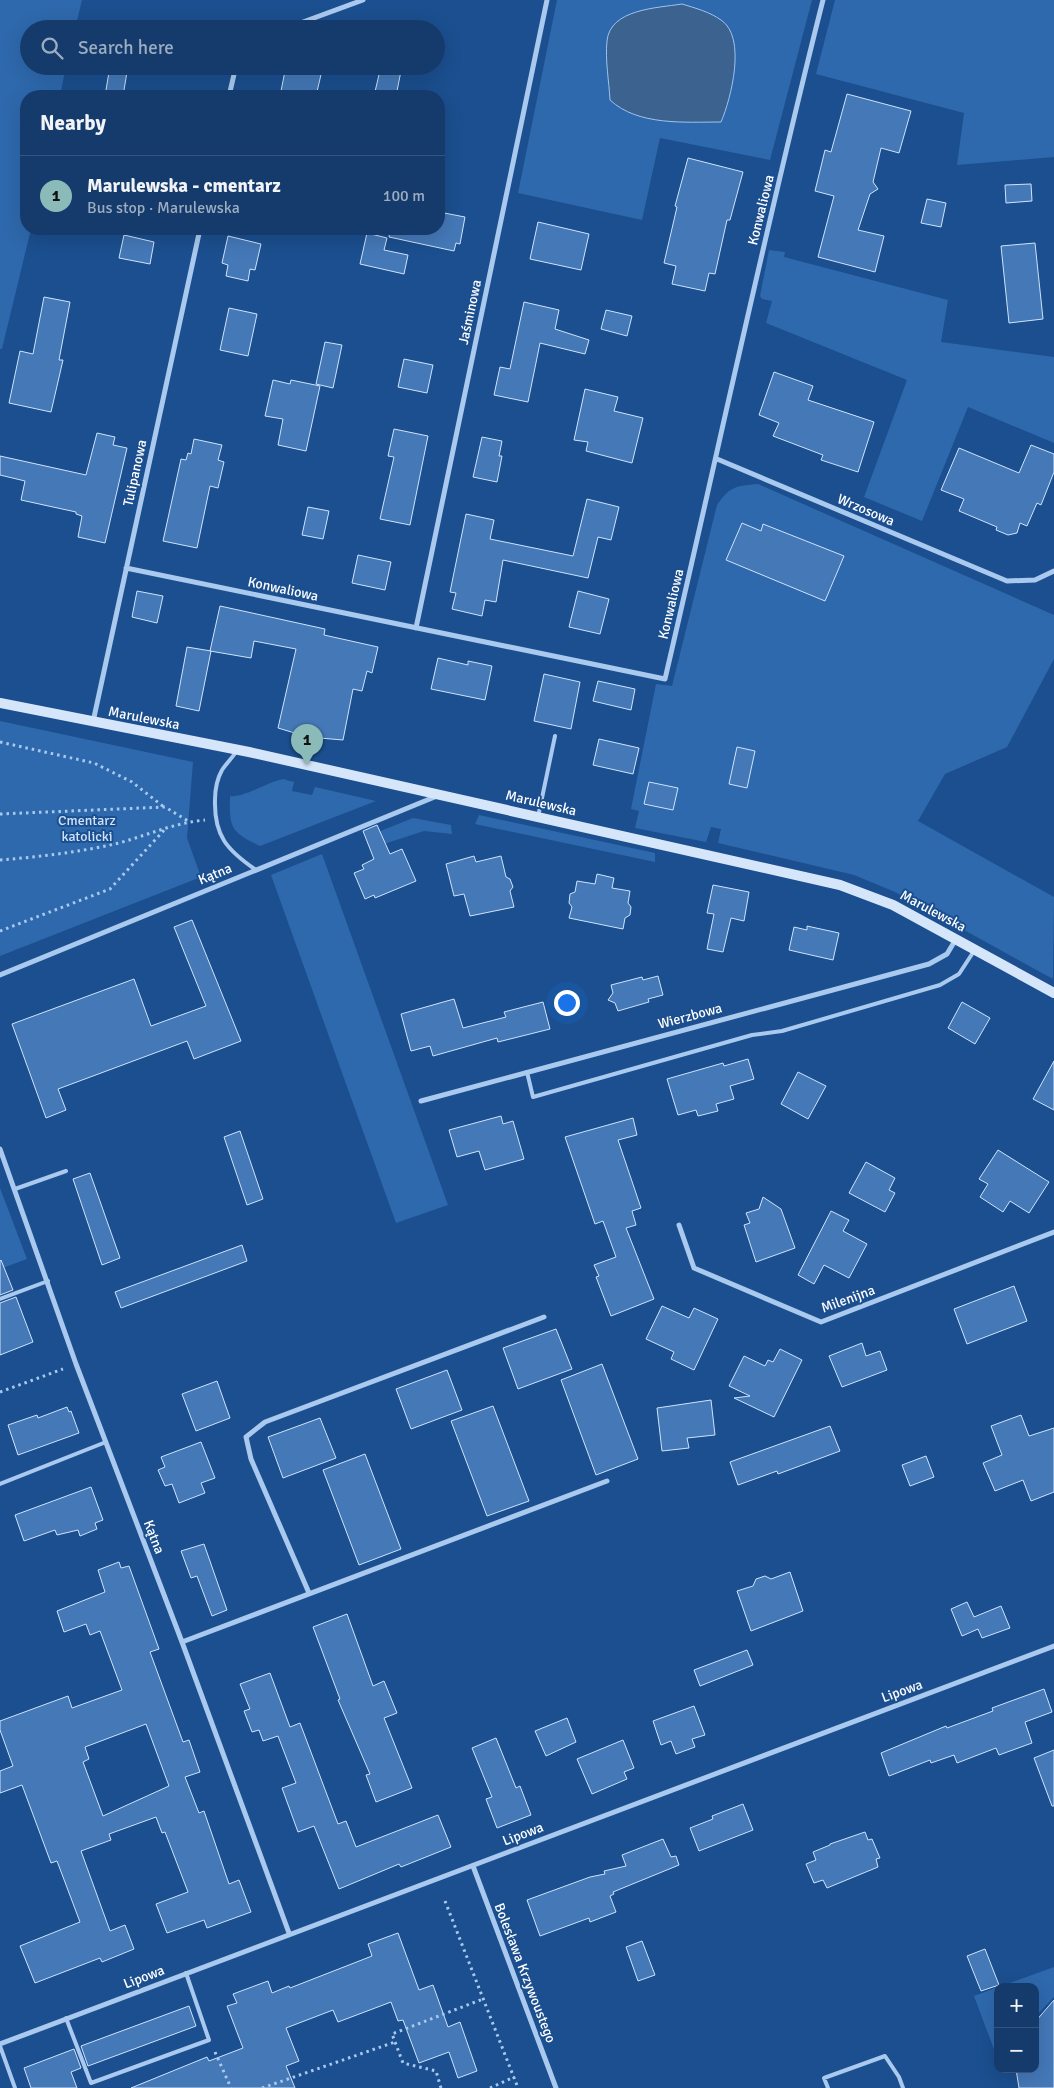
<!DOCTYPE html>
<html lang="en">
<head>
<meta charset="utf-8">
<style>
	body { margin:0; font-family:Signika,sans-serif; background:#214673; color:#f1f3f6 }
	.controls { position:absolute; right:15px; bottom:15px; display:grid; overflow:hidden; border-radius:10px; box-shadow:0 5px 20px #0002 }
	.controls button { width:45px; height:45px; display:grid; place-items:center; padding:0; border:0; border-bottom:1px solid #33557e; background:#143b6b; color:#f1f3f6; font:25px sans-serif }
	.you { position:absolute; left:566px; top:1002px; width:18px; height:18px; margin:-12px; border:4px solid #fff; border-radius:50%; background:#1a73e8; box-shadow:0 0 0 8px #1a73e833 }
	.badge { display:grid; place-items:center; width:32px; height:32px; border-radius:50%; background:#8bbbb9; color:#111; font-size:16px; font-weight:700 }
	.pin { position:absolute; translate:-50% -41px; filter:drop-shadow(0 1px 2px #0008) }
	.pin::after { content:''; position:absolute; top:26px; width:18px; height:15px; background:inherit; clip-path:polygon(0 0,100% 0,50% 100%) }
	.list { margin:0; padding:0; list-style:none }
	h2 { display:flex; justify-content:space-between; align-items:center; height:65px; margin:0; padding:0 20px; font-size:21px }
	h2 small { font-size:16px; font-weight:400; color:#9dadc1 }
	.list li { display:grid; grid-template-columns:32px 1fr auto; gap:15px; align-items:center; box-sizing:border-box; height:80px; padding:0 20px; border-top:1px solid #33557e }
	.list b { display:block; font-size:19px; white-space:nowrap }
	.list p { margin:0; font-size:16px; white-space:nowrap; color:#9dadc1 }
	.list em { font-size:16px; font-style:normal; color:#9dadc1 }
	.icon { flex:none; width:28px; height:28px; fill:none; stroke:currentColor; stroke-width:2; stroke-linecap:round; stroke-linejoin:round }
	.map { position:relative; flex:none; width:1054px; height:2088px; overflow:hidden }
	.search { position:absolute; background:#143b6b; box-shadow:0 5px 20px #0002; left:20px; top:20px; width:425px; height:55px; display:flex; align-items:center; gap:12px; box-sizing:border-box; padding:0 18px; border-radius:28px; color:#9dadc1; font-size:19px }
	.panel { position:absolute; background:#143b6b; box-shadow:0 5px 20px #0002; left:20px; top:90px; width:425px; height:145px; border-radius:20px }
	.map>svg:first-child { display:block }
	.green { fill:#2e69ad }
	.water { fill:#3c6290; stroke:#9cc4f0 }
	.building { fill:#4478b7; stroke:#cfe3fa; fill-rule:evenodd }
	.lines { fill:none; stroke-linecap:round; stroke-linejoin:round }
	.path { stroke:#a9c9ee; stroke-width:3; stroke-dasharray:2.5 4; stroke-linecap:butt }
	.lane { stroke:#a9c9ee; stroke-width:4 }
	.street { stroke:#a9c9ee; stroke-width:5 }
	.secondary { stroke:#d6e6fa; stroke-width:10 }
	.labels { text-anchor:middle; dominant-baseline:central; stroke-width:4; stroke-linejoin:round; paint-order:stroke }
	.street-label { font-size:14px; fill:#fff; stroke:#1b4f8f }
	.park-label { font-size:14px; fill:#cfe3fa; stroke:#1b4f8f }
</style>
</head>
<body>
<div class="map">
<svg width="1054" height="2088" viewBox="0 0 1054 2088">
	<rect width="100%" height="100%" fill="#1b4f8f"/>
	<path class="green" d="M 0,0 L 82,0 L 75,29 L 29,29 L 29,66 L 66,66 L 60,96 L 26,96 L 26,229 L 31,229 L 2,349 L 0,349 Z
		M 557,0 L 812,0 L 770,160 L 660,138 L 642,220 L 518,193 Z
		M 835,0 L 1054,0 L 1054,157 L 957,165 L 964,113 L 816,74 Z
		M 769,250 L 785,252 L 784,257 L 948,300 L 941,342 L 1054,357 L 1054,443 L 968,407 L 922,521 L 864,497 L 907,380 L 766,323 L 772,301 L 762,299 L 760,296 Z
		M 758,484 L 1054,615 L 1054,659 L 1007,747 L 945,774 L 918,821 L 1054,897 L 1053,979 L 895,892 L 854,875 L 718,843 L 721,829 L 711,827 L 706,842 L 635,828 L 639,811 L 631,809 L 656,684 L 672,686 L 717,505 C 730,486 736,486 758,484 Z
		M 0,721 L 193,762 L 187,838 L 201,877 L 0,956 Z
		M 283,779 L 294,782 L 292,791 L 312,795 L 315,787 L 376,801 L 260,846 C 231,832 229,828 230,796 C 244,798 265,783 283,779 Z
		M 479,815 L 655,853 L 655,862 L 475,824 Z
		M 413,818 L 451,825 L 452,834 L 424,831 L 381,845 L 378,832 Z
		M 322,854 L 448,1205 L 396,1223 L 271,875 Z
		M 0,1188 L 27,1259 L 0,1269 Z
		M 1054,1967 L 1054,1997 L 1035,2017 L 1035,1987 L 999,1987 Z
		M 998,1987 L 998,2060 L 974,1996 Z"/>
	<path class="water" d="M 682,4 C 695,8 710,12 721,20 C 747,37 731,99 721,122 C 685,122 638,126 610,100 C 609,81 605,60 607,41 C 610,9 657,8 682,4 Z"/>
	<path class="building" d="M 110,66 L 128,66 L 123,96 L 105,96 Z
		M 286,66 L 323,66 L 316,96 L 280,96 Z
		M 381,66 L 402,66 L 396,96 L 374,96 Z
		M 847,94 L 911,111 L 899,153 L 881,148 L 873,182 L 878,189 L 870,194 L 858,230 L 884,236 L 875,272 L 818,257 L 834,196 L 815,191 L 825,150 L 831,152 Z
		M 688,158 L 743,172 L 730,220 L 727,220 L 715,274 L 709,273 L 705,291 L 672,284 L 676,266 L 664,263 L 677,207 L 675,206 Z
		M 1031,184 L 1032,201 L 1006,203 L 1005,185 Z
		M 927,199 L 946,203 L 941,227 L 921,223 Z
		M 439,212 L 465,217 L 460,244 L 456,243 L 454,251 L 389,237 L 390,229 L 439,229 Z
		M 538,222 L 589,234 L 581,270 L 530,259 Z
		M 367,233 L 387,238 L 384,250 L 408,255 L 404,274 L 360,264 Z
		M 124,235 L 154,242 L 150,264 L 119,258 Z
		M 228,236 L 261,244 L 255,270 L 250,269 L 248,281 L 226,276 L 228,265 L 222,263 Z
		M 1035,243 L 1043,319 L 1009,323 L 1001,246 Z
		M 44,297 L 70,302 L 59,360 L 63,360 L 51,412 L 9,403 L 20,351 L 33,354 Z
		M 524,302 L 559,310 L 555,329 L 589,340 L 585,354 L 540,343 L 528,402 L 494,395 L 500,367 L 510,369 Z
		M 229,308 L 257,314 L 248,356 L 220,350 Z
		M 606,310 L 632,316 L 627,336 L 601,329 Z
		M 325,342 L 342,345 L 333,388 L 316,384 Z
		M 404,359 L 433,365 L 427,393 L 398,387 Z
		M 774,372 L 813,386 L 808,400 L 874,422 L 858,472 L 821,460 L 823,455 L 773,436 L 779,423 L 759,415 Z
		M 273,380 L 290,384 L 291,380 L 320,386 L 306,451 L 278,445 L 283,419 L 265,416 Z
		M 585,389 L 618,397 L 614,411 L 643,418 L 632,463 L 586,451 L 588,442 L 574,440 Z
		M 394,429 L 428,436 L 410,525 L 380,519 L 394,457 L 388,456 Z
		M 97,433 L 115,437 L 113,445 L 127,448 L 105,543 L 78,537 L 82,516 L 76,514 L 76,512 L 21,500 L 25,481 L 0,475 L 0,456 L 86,475 Z
		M 482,437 L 502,441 L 499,456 L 502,456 L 497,482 L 473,477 Z
		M 194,439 L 222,445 L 218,460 L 224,462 L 218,488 L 210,486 L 197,548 L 163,541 L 181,459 L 186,460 L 188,453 L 191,454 Z
		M 1031,445 L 1054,454 L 1054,472 L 1041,505 L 1037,503 L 1027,526 L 1020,523 L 1017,533 L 1008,535 L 996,530 L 997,527 L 959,511 L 964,499 L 941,490 L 959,448 L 1019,473 Z
		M 587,499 L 619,507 L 611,540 L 598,537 L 588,578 L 503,560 L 496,602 L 485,600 L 482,616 L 452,609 L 456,593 L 450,592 L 466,514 L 494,520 L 490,539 L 573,556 Z
		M 308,507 L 329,511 L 323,539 L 302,535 Z
		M 742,523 L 761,531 L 763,524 L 844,556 L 825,601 L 726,560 Z
		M 358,555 L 391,562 L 385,590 L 352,583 Z
		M 137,591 L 163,596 L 157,623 L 132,617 Z
		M 578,591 L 609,599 L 600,634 L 569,627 Z
		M 220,606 L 325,629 L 324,635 L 378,647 L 372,673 L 367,671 L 362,691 L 353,689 L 343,740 L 308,737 L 278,728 L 296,649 L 254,641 L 251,658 L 210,651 Z
		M 187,647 L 211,651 L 199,711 L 176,706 Z
		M 438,658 L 468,665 L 468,661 L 492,666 L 485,700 L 431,689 Z
		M 544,674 L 580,682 L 571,729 L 534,721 Z
		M 598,681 L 635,689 L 631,710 L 593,701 Z
		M 599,739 L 639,748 L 633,774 L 593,765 Z
		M 737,747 L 755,751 L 747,788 L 729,784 Z
		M 649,782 L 678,788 L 673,810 L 644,804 Z
		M 377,825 L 390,854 L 402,849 L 416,881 L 375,898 L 374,895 L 365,899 L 354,873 L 364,869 L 362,865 L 374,859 L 363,831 Z
		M 474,856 L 476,862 L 501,856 L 506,877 L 510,879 L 513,887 L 510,891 L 514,907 L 470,916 L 464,894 L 454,896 L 446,864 Z
		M 597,874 L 614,878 L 612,888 L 630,891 L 628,903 L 631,907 L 630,915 L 625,918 L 623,929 L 569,918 L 572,907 L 569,903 L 570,894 L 575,892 L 577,881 L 595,884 Z
		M 713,885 L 749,892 L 744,921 L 731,918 L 723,952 L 707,949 L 714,914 L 707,913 Z
		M 192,920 L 241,1041 L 194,1059 L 187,1041 L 58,1089 L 66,1110 L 46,1118 L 12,1024 L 134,979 L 151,1026 L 206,1006 L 174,927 Z
		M 807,926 L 839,933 L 833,960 L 789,950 L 794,927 L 807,930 Z
		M 658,976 L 663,995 L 648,999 L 649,1002 L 618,1011 L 615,1003 L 608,1000 L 613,993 L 611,985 L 642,977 L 643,980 Z
		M 454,999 L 463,1028 L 506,1017 L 504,1012 L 543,1002 L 550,1029 L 498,1042 L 497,1038 L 433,1056 L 430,1046 L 411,1051 L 401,1014 Z
		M 962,1002 L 990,1018 L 975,1044 L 948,1028 Z
		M 748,1059 L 754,1079 L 730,1086 L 734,1099 L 716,1104 L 718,1111 L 698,1116 L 696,1110 L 678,1115 L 667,1079 L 723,1063 L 724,1066 Z
		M 1054,1061 L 1054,1110 L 1033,1099 Z
		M 798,1072 L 826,1086 L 808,1119 L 781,1104 Z
		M 501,1116 L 503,1124 L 513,1121 L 524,1159 L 485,1170 L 479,1151 L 457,1157 L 449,1130 Z
		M 633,1118 L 637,1135 L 618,1140 L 641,1208 L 632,1211 L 636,1225 L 626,1228 L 654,1299 L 611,1316 L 596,1277 L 599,1276 L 594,1265 L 616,1257 L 603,1221 L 595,1224 L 565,1137 Z
		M 240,1131 L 263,1199 L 247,1205 L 224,1137 Z
		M 998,1150 L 1049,1182 L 1029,1213 L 1010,1201 L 1003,1212 L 980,1197 L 988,1184 L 979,1179 Z
		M 866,1162 L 895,1178 L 889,1190 L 895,1193 L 885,1212 L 849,1193 Z
		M 90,1173 L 120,1258 L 102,1265 L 73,1179 Z
		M 763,1197 L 781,1209 L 795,1248 L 756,1262 L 744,1225 L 750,1223 L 746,1213 L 759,1209 Z
		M 831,1211 L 849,1220 L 843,1231 L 867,1244 L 849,1278 L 824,1265 L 814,1284 L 798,1275 Z
		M 242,1245 L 247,1261 L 121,1308 L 115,1292 Z
		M 1,1260 L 13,1290 L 0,1295 L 0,1261 Z
		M 1014,1286 L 1027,1321 L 967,1344 L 954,1309 Z
		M 16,1297 L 33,1342 L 0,1355 L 0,1303 Z
		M 662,1306 L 689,1318 L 694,1308 L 718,1319 L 694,1370 L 671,1359 L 674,1352 L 646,1339 Z
		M 556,1329 L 572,1369 L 518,1389 L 503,1348 Z
		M 862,1343 L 866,1356 L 880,1351 L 887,1370 L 842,1387 L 829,1356 Z
		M 780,1349 L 802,1360 L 774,1417 L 734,1398 L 750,1396 L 729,1386 L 744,1356 L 765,1366 L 768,1360 L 773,1362 Z
		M 602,1364 L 638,1459 L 596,1475 L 561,1380 Z
		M 447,1370 L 462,1410 L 411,1429 L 396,1389 Z
		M 217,1381 L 230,1418 L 196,1431 L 182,1394 Z
		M 711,1400 L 715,1435 L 687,1438 L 689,1448 L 662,1451 L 657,1408 Z
		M 493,1406 L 529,1501 L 487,1516 L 451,1421 Z
		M 67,1407 L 69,1412 L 71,1411 L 79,1433 L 18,1455 L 8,1425 L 37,1415 L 38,1418 Z
		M 1021,1415 L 1029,1436 L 1054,1428 L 1054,1492 L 1031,1501 L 1023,1480 L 995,1491 L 983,1463 L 1002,1455 L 991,1426 Z
		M 320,1418 L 336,1458 L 283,1478 L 268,1437 Z
		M 830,1426 L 840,1451 L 778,1474 L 777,1471 L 738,1485 L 730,1462 Z
		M 201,1442 L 215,1478 L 201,1483 L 205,1493 L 179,1503 L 172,1484 L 165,1486 L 158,1470 L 165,1467 L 161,1457 Z
		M 365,1454 L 401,1549 L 359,1565 L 323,1470 Z
		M 926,1456 L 934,1477 L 910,1486 L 902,1465 Z
		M 91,1487 L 103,1520 L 95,1523 L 97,1529 L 80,1536 L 78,1530 L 57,1535 L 55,1530 L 24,1541 L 15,1515 Z
		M 204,1544 L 227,1610 L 212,1616 L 197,1576 L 191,1578 L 181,1551 Z
		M 119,1562 L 121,1568 L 129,1566 L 159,1649 L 150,1652 L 183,1742 L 189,1740 L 200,1772 L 185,1777 L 199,1813 L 204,1811 L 229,1884 L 239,1880 L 251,1912 L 207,1928 L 204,1920 L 167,1933 L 156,1904 L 188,1892 L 165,1832 L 162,1833 L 156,1817 L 109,1834 L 111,1840 L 81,1851 L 110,1931 L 125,1925 L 134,1949 L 102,1962 L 100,1958 L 35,1983 L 20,1946 L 80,1922 L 57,1861 L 51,1863 L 22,1785 L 0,1793 L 0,1771 L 13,1766 L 0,1730 L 0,1721 L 68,1696 L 72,1708 L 122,1690 L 100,1631 L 90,1635 L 86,1624 L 64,1632 L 57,1611 L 105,1592 L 98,1570 ZM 146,1724 L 169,1786 L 103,1816 L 83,1762 L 89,1759 L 85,1747 Z
		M 790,1572 L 803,1611 L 751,1631 L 737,1591 L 753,1586 L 756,1579 L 765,1576 L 771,1579 Z
		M 967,1602 L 974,1617 L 1001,1606 L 1010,1628 L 982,1638 L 978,1629 L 962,1636 L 951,1609 Z
		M 347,1614 L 373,1686 L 384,1681 L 397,1713 L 384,1718 L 412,1788 L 376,1802 L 366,1775 L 370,1774 L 338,1700 L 340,1699 L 313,1627 Z
		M 747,1650 L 753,1665 L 700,1686 L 694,1670 Z
		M 270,1673 L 290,1727 L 300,1723 L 338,1824 L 346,1821 L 356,1847 L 438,1815 L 451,1847 L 401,1867 L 399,1864 L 339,1889 L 314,1826 L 298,1832 L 282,1788 L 296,1783 L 278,1736 L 263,1741 L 259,1730 L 252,1732 L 244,1711 L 250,1709 L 240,1684 Z
		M 1044,1689 L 1052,1712 L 1025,1722 L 1032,1743 L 999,1755 L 996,1748 L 957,1763 L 954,1755 L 931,1763 L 930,1760 L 889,1776 L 881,1753 L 946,1726 L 947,1728 L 993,1711 L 992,1708 Z
		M 694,1706 L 705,1735 L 692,1739 L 695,1747 L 676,1754 L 671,1741 L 661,1745 L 653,1721 Z
		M 567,1718 L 576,1742 L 546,1756 L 535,1731 Z
		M 496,1738 L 516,1788 L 520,1786 L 531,1815 L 497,1828 L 486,1799 L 492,1797 L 472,1748 Z
		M 623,1740 L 634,1768 L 624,1772 L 627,1779 L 592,1794 L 577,1759 Z
		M 1054,1750 L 1054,1806 L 1052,1806 L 1034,1758 Z
		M 743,1804 L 753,1830 L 699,1851 L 690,1828 L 713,1819 L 712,1816 Z
		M 865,1832 L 868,1840 L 872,1839 L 880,1858 L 876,1859 L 878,1867 L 827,1888 L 823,1880 L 814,1883 L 806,1864 L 816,1860 L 813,1852 L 830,1845 L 830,1844 Z
		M 663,1839 L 671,1857 L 676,1856 L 679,1865 L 613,1892 L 614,1894 L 610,1896 L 616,1912 L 590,1922 L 589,1918 L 540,1936 L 527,1900 L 590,1877 L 605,1874 L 604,1871 L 626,1866 L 622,1855 Z
		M 398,1933 L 419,1990 L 433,1985 L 448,2027 L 460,2022 L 477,2071 L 458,2078 L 449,2052 L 419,2063 L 403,2020 L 398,2021 L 391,2002 L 338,2022 L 333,2010 L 286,2028 L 299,2061 L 286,2066 L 295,2088 L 131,2088 L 207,2057 L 209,2061 L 243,2048 L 227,2006 L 237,2003 L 233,1994 L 268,1981 L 272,1993 L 289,1986 L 290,1988 L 372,1956 L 368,1944 Z
		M 642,1941 L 655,1975 L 638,1981 L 626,1947 Z
		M 985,1949 L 999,1985 L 981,1991 L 967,1956 Z
		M 1054,2000 L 1054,2088 L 1019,2088 L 1016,2069 L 1035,2069 L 1035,2022 Z
		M 189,2006 L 196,2026 L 88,2066 L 81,2046 Z
		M 74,2049 L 81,2068 L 71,2072 L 77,2088 L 31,2088 L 24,2068 Z"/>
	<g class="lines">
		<path class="path" d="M 0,742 L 94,763 L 132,782 L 164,807
			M 0,814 L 165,807 L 188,821
			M 0,860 C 38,857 81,852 119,843 C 148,835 174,823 205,820
			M 0,931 L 110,889 L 167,827
			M 0,1392 L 63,1369
			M 445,1901 L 518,2088
			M 215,2052 L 231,2088
			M 262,2088 L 395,2042
			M 441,2088 L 436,2071 L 403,2063 L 392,2034 L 483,1999
			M 490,2088 L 514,2077"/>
		<path class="lane" d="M 236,752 C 232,758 226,764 222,770 C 217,779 215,790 215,800 C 214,836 227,850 256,870
			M 538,817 L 555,736
			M 527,1072 L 533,1097 L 752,1035 L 782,1031 L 940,985 L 959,974 L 974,951
			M 15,1189 L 66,1171
			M 0,1299 L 48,1281
			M 0,1484 L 106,1442
			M 66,2018 L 91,2083 L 209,2040 L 186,1973
			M 0,2046 L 15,2088
			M 828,2088 L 824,2078 L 885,2056 L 899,2077 L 903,2088"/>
		<path class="street" d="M 284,29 L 363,0
			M 229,96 L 236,66
			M 717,459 L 1007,581 L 1035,580 L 1054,571
			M 126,568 L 665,679 C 718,452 766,225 823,0
			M 416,628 L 547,0
			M 93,722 L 200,229
			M 0,975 L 437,796
			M 421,1101 L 929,964 L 947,954 L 956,939
			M 0,1149 L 76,1364 L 182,1642 L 289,1933
			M 679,1225 L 694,1268 L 821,1322 L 1054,1232
			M 309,1593 L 251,1459 L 246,1437 L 265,1422 L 544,1317
			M 182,1642 L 607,1481
			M 473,1866 L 556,2088
			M 0,2044 L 1054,1646"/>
		<path class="secondary" d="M 0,703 L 249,752 L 840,885 L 893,905 L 1054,993"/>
	</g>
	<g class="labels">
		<g class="street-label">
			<text transform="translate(761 210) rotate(-76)">Konwaliowa</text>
			<text transform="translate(470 312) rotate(-78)">Jaśminowa</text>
			<text transform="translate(135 473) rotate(-78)">Tulipanowa</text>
			<text transform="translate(866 510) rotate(23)">Wrzosowa</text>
			<text transform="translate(283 589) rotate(12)">Konwaliowa</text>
			<text transform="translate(671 604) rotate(-77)">Konwaliowa</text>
			<text transform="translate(144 718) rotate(11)">Marulewska</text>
			<text transform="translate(541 803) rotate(13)">Marulewska</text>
			<text transform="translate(215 874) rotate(-22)">Kątna</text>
			<text transform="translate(933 911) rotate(28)">Marulewska</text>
			<text transform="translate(690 1016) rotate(-15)">Wierzbowa</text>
			<text transform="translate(848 1299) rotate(-20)">Milenijna</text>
			<text transform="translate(154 1537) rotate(69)">Kątna</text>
			<text transform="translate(902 1691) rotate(-20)">Lipowa</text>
			<text transform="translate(523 1834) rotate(-21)">Lipowa</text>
			<text transform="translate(525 1973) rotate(69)">Bolesława Krzywoustego</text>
			<text transform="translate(144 1977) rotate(-21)">Lipowa</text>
		</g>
		<g class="park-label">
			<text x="87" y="820">Cmentarz<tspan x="87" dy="16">katolicki</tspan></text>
		</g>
	</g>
</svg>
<div class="controls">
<button>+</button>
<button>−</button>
</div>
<div class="you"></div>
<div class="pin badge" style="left:307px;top:765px">1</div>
<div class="search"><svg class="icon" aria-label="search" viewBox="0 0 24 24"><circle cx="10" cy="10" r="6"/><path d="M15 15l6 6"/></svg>Search here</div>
<section class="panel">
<h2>Nearby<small></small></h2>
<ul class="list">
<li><span class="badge">1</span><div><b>Marulewska - cmentarz</b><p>Bus stop · Marulewska</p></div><em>100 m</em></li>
</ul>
</section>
</div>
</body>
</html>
